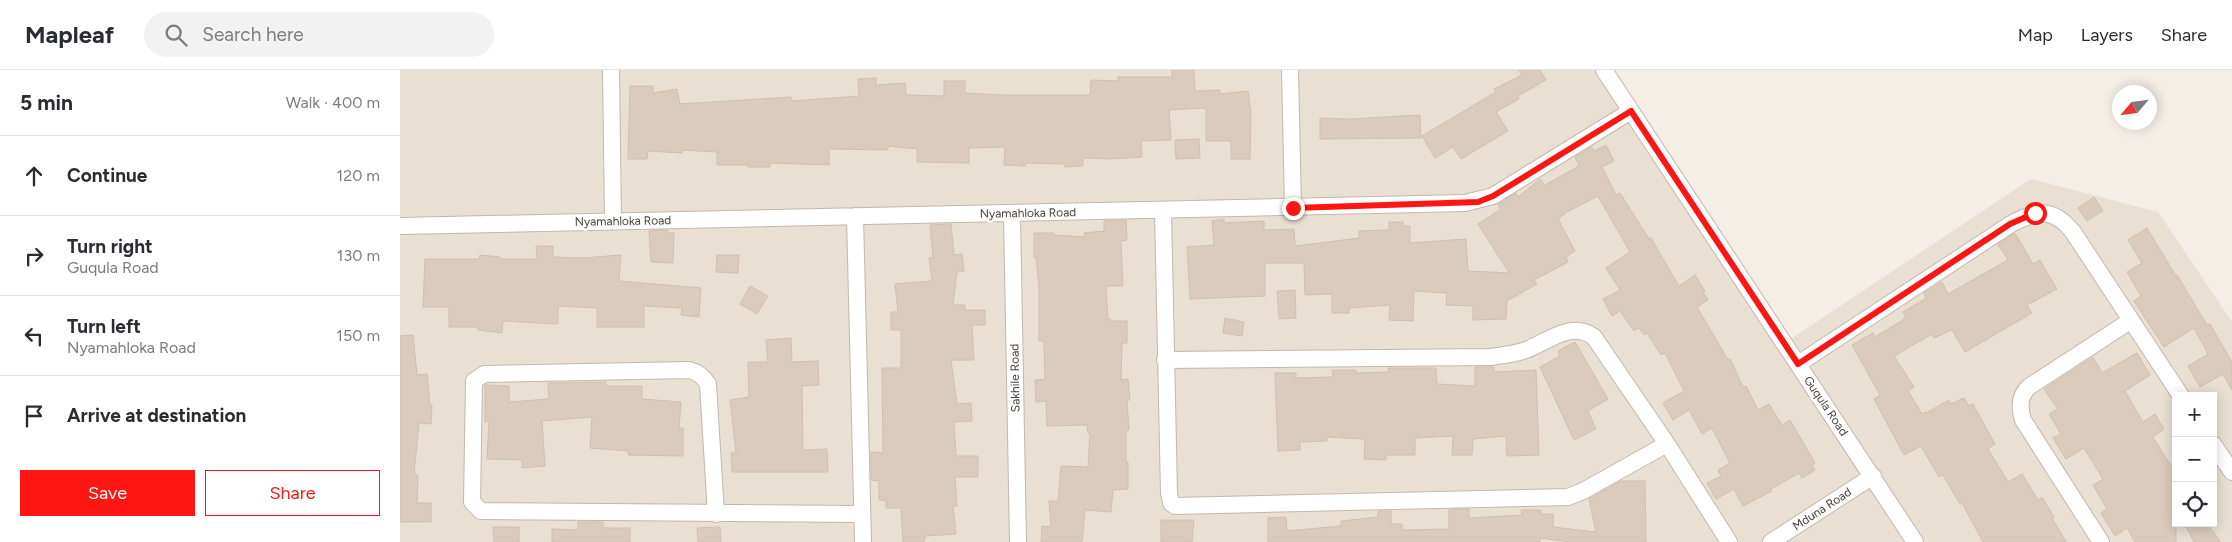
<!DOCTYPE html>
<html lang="en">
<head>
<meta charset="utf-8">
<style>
	body { margin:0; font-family:Figtree,sans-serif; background:#f2f2f3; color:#2b2b33 }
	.controls { position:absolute; right:15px; bottom:15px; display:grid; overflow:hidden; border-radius:0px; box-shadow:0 2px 12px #0003 }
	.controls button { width:45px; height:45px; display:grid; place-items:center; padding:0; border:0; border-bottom:1px solid #e1e1e2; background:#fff; color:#2b2b33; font:25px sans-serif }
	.compass { position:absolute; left:1712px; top:15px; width:45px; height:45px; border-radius:50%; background:#fff; box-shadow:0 2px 12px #0003; rotate:242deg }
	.stop { position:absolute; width:15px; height:15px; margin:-11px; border:4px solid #ff1512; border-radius:50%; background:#fff }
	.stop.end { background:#ff1512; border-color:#fff; box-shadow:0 1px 5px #0008 }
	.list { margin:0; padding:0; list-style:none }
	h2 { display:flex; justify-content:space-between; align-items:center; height:65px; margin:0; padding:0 20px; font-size:21px }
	h2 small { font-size:16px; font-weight:400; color:#7c7c81 }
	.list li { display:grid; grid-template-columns:32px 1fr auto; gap:15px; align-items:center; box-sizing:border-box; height:80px; padding:0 20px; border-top:1px solid #e1e1e2 }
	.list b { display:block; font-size:19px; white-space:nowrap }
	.list p { margin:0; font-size:16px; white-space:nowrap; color:#7c7c81 }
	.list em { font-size:16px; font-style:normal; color:#7c7c81 }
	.actions { display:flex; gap:10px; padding:15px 20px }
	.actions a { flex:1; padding:11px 0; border:1px solid #ff1512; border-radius:0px; text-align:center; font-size:18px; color:#ff1512 }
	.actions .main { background:#ff1512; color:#fff }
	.icon { flex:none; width:28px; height:28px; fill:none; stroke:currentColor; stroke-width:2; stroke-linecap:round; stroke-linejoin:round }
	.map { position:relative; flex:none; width:1832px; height:472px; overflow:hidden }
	header { display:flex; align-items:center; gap:30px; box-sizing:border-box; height:70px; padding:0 25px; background:#fff; border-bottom:1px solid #e1e1e2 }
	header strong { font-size:24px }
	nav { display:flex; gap:28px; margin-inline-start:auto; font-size:18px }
	.search { width:350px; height:45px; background:#f2f2f3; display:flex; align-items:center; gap:12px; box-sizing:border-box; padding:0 18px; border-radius:28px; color:#7c7c81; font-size:19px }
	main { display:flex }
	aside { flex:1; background:#fff }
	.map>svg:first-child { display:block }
	.residential { fill:#e9dfd3; fill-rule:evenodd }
	.building { fill:#dacbbd; stroke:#d2bfad }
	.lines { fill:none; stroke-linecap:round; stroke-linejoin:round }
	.minor-casing { stroke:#c4b7ab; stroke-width:18 }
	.minor { stroke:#fff; stroke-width:16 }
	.route { stroke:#ff1512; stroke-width:6 }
	.labels { text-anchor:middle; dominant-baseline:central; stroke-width:5; stroke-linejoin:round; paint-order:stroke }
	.street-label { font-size:12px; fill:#483e35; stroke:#fff }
</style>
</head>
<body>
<header>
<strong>Mapleaf</strong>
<div class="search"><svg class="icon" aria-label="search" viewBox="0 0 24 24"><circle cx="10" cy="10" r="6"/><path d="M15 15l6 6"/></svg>Search here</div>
<nav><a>Map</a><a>Layers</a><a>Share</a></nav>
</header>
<main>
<aside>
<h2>5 min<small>Walk · 400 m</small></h2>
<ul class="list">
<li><svg class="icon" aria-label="ahead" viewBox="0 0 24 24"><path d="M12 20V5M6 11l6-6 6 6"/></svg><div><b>Continue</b></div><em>120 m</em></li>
<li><svg class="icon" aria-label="right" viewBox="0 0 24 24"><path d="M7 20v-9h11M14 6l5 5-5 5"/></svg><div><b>Turn right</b><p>Guqula Road</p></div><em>130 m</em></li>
<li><svg class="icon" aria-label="left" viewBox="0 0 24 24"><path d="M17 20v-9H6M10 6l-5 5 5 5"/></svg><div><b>Turn left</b><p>Nyamahloka Road</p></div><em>150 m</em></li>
<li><svg class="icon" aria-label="arrive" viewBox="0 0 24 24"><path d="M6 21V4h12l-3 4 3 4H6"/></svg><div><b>Arrive at destination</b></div></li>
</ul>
<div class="actions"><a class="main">Save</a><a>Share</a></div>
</aside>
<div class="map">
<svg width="1832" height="472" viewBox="0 0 1832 472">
	<rect width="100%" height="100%" fill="#f4eee6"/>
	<path class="residential" d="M 0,0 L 1214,0 L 1391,269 L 1631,109 L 1758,142 L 1832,252 L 1832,472 L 0,472 ZM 1776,326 L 1813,326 L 1813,453 L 1776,453 Z"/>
	<path class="building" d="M 772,0 L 794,0 L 795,21 L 820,20 L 820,24 L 848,21 L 851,43 L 850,89 L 831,89 L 831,71 L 806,71 L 806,39 L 803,38 L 769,40 L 771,70 L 741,71 L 742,87 L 711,89 L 683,88 L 683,96 L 665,97 L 664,94 L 626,93 L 625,96 L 604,95 L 605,77 L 569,78 L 569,93 L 517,92 L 517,79 L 488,76 L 488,80 L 429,79 L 429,95 L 370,93 L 370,97 L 348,97 L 348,95 L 317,95 L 317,82 L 282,80 L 282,83 L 248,81 L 247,89 L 228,89 L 230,16 L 253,16 L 253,23 L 277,19 L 280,34 L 391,27 L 392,31 L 459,26 L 458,9 L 476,8 L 476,15 L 505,13 L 506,25 L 544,26 L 544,11 L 565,11 L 565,23 L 603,25 L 690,25 L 691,10 L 718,11 L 718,7 L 772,7 Z
		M 1119,0 L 1140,0 L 1146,10 L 1118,26 L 1119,29 L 1096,42 L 1108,61 L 1061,89 L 1053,77 L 1035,88 L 1022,66 L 1096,22 L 1094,19 L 1122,5 Z
		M 1020,45 L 1021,68 L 920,69 L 920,48 L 950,49 Z
		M 799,69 L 800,88 L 776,89 L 775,70 Z
		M 1206,75 L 1214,91 L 1202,97 L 1216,125 L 1220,123 L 1249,169 L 1251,168 L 1279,216 L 1295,205 L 1305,221 L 1303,222 L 1308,230 L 1297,237 L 1328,290 L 1330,289 L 1343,317 L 1346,316 L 1358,340 L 1369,334 L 1382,355 L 1390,350 L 1415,393 L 1412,395 L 1415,400 L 1402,408 L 1399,403 L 1371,419 L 1372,421 L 1343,436 L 1334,419 L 1316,429 L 1307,413 L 1321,406 L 1318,400 L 1330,393 L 1312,358 L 1302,364 L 1289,340 L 1273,350 L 1263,333 L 1284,321 L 1265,283 L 1261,285 L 1247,263 L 1244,265 L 1239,258 L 1234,261 L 1220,241 L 1212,246 L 1203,229 L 1220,220 L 1206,198 L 1230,182 L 1198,126 L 1167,142 L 1158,149 L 1175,181 L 1166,187 L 1168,192 L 1134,210 L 1137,214 L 1107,231 L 1106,249 L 1073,250 L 1073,236 L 1046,235 L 1047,223 L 1014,221 L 1013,251 L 989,250 L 990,235 L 949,238 L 949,243 L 932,243 L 932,224 L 905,225 L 904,193 L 865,193 L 865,226 L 790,229 L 787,177 L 814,175 L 812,151 L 824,149 L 824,153 L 864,151 L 864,160 L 894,159 L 895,176 L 959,168 L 959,161 L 989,160 L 989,152 L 1003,152 L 1003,156 L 1010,156 L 1010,173 L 1066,169 L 1068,201 L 1109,203 L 1078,154 L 1101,139 L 1098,135 L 1116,123 L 1118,127 L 1140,109 L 1145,115 L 1179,96 L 1175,87 L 1192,77 L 1194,81 Z
		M 1694,127 L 1703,141 L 1687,151 L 1678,138 Z
		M 726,150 L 727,170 L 721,171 L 723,216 L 706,216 L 708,249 L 710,249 L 711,251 L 727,251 L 727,273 L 722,273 L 721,310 L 728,309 L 730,330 L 727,330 L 729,360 L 726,360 L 726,392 L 728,392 L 728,419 L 713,420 L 711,442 L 685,440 L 682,472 L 641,472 L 642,456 L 651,457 L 649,431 L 658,431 L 661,396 L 688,397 L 690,363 L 688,363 L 687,355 L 647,356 L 646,331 L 636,332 L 635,310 L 645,309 L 644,271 L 639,271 L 639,217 L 636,187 L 634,187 L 634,163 L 654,163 L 654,165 L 685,167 L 684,163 L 704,161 L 704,151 Z
		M 551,154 L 554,185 L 562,184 L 564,201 L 557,202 L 553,235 L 565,235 L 565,240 L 585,240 L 585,255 L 572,255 L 574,290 L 551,290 L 557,334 L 571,333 L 572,351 L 554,352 L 556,386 L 578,386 L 578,407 L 555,407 L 557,436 L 553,436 L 556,464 L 525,466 L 524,472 L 503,472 L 501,438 L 486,438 L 486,431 L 479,430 L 479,411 L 471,410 L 471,382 L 483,383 L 482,298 L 501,298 L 501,260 L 491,260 L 491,242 L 498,242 L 495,214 L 532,211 L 529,188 L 533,187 L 530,155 Z
		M 1747,158 L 1776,206 L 1777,205 L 1807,255 L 1810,254 L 1832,292 L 1832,320 L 1823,304 L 1800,317 L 1788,296 L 1808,284 L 1794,258 L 1764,277 L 1734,231 L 1741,226 L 1727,202 L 1742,193 L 1728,170 Z
		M 268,160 L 268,163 L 274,163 L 273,193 L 251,192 L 249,161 Z
		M 1615,163 L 1633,194 L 1640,190 L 1657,219 L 1627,235 L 1632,243 L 1565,282 L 1552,260 L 1534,268 L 1532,264 L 1494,286 L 1514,317 L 1508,321 L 1522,344 L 1525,342 L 1526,343 L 1549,330 L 1551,334 L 1564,328 L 1569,336 L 1573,334 L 1595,374 L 1588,379 L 1608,412 L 1622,404 L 1638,430 L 1642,427 L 1654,447 L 1652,448 L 1666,472 L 1583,472 L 1562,433 L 1560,434 L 1543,405 L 1539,407 L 1521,376 L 1504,385 L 1474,329 L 1480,325 L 1452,275 L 1473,263 L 1475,267 L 1506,248 L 1503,242 L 1526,228 L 1524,223 L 1542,212 L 1548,224 L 1608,190 L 1598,174 Z
		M 136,176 L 153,176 L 153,187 L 183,188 L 221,185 L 219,211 L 301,218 L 299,247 L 281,245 L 282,238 L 244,236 L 244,257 L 197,257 L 197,238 L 158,236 L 158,254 L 103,251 L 102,263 L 78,260 L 78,257 L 49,257 L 49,237 L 23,237 L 25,189 L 79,189 L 80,185 L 100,187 L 100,189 L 137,189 Z
		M 317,185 L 339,185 L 338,203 L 316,202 Z
		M 350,216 L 368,226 L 357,244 L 340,234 Z
		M 895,220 L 896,248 L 879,249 L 877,221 Z
		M 825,248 L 844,252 L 842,266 L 823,263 Z
		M 13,265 L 17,305 L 27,304 L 30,335 L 32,335 L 31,354 L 19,353 L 14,404 L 18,405 L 17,433 L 31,433 L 31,452 L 0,452 L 0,266 Z
		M 391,268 L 392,292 L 418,291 L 419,315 L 402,316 L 403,380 L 427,379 L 428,402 L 332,402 L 331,383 L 336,383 L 330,330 L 349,327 L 348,292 L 368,292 L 366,270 Z
		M 1175,272 L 1208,329 L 1188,341 L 1196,359 L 1174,370 L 1140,297 L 1160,286 L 1158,281 Z
		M 1737,283 L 1750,305 L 1725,321 L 1743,352 L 1755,344 L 1764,359 L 1753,367 L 1771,396 L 1776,393 L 1776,472 L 1735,472 L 1727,458 L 1715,466 L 1701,443 L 1707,439 L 1693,415 L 1703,409 L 1684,378 L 1666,389 L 1653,368 L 1661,364 L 1649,344 L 1658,339 L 1644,319 L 1693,287 L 1702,303 Z
		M 1075,297 L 1094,297 L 1094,302 L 1136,300 L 1139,385 L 1107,386 L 1106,366 L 1073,369 L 1072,385 L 1052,385 L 1053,366 L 1015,368 L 1015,385 L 986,385 L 986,390 L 964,389 L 965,369 L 927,367 L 927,371 L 900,372 L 900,380 L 878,381 L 875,303 L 896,303 L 896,308 L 933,307 L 932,300 L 956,300 L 956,303 L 989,302 L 988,298 L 1036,298 L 1037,314 L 1075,316 Z
		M 206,312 L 206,316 L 242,316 L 242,329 L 281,332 L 279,358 L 283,358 L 283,386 L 228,385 L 228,381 L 190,378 L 192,347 L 142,351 L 145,396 L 122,398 L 122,390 L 87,389 L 89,352 L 85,352 L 85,315 L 109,316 L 109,332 L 149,329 L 148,313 Z
		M 1221,411 L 1245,411 L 1246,472 L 1171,472 L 1140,468 L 1140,472 L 868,472 L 868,448 L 886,447 L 887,461 L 941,456 L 941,451 L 978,447 L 978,441 L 991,441 L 991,454 L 1002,454 L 1002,460 L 1049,459 L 1049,440 L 1069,439 L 1069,448 L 1122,445 L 1121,440 L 1141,440 L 1141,444 L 1153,444 L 1153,457 L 1196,462 L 1189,429 Z
		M 761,450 L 794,450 L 792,472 L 761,472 Z
		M 178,452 L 203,452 L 203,458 L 230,458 L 230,472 L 152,472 L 152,459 L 178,460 Z
		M 1784,453 L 1806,453 L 1821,472 L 1794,472 Z
		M 93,457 L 119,457 L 119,472 L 94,472 Z
		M 320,457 L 321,472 L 298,472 L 297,458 Z"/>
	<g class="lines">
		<defs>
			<path id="minor" d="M 211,0 L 213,151
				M 890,0 L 893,138
				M 1204,0 L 1515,472
				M 763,141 L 769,423 L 771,433 L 775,436 L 1168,427 L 1183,421 L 1267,374
				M 612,144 L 618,472
				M 455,146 L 463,472
				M 0,156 L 1065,133 L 1093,126 L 1231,41
				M 765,290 L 1091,287 C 1103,285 1115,284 1126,280 C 1148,272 1171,250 1194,267 L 1267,374 L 1329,472
				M 1398,294 L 1611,154 C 1637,140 1653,137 1673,162 L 1781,326
				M 1813,374 L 1832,402
				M 316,444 L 308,314 C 303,306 298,302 289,300 L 84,304 L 74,311 L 72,432 L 81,441 L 462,444
				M 1371,472 L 1473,406
				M 1701,472 L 1623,350 C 1619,337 1619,325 1630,316 L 1730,251"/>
		</defs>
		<use href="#minor" class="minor-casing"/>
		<use href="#minor" class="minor"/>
	</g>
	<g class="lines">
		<path class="route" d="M 893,138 L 1078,132 L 1093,126 L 1231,41 L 1398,294 L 1610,154 L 1635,143"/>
	</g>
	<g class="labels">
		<g class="street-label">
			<text transform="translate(628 143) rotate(-1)">Nyamahloka Road</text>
			<text transform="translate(223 151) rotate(-1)">Nyamahloka Road</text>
			<text transform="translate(615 308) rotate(-91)">Sakhile Road</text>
			<text transform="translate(1426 336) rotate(56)">Guqula Road</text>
			<text transform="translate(1422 439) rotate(-33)">Mduna Road</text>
		</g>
	</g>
</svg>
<div class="controls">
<button>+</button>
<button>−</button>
<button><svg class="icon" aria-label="locate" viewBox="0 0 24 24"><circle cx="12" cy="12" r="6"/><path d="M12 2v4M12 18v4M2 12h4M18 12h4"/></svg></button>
</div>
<svg class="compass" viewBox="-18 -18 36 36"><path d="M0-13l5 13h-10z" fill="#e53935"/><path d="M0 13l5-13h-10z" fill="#7c7c81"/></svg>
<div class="stop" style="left:1635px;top:143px"></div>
<div class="stop end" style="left:893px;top:138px"></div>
</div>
</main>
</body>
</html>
